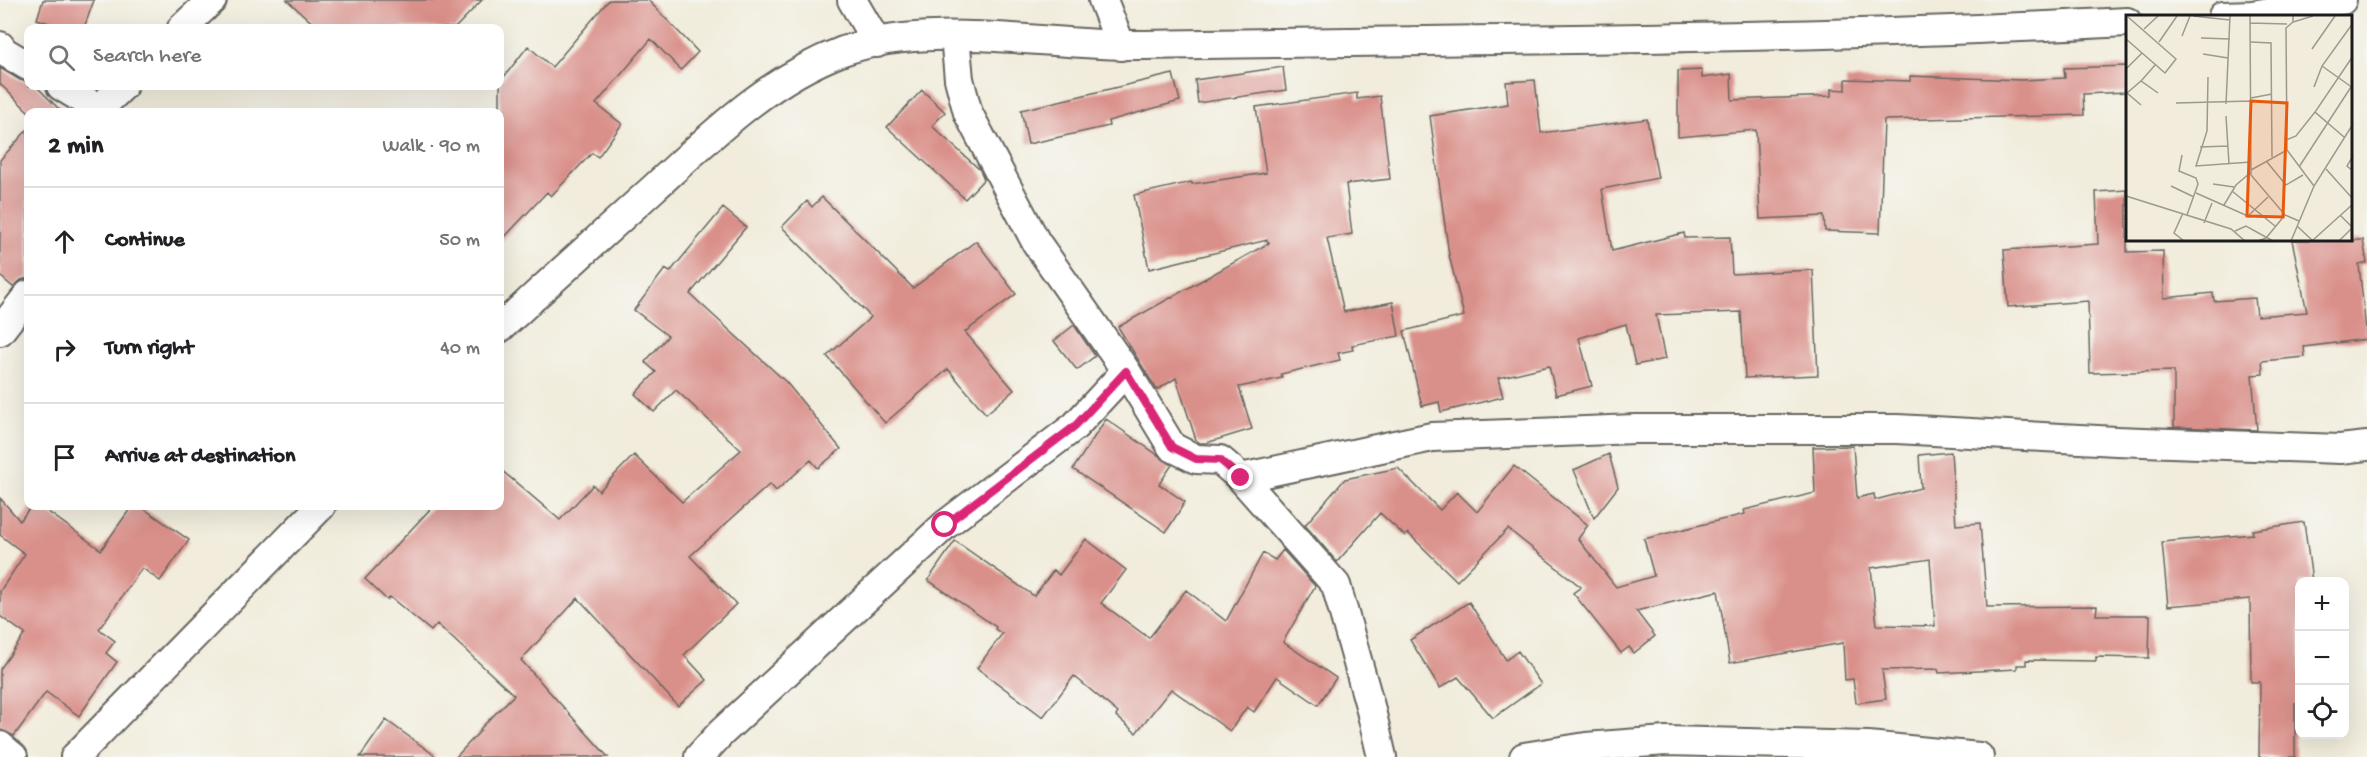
<!DOCTYPE html>
<html lang="en">
<head>
<meta charset="utf-8">
<style>
	body { margin:0; font-family:"Gochi Hand",sans-serif; background:#f6f6f6; color:#202124 }
	.controls { position:absolute; right:18px; bottom:18px; display:grid; overflow:hidden; border-radius:12px; box-shadow:0 6px 24px #0002 }
	.controls button { width:54px; height:54px; display:grid; place-items:center; padding:0; border:0; border-bottom:2px solid #e0e0e0; background:#fff; color:#202124; font:30px sans-serif }
	.stop { position:absolute; width:18px; height:18px; margin:-14px; border:4px solid #db2777; border-radius:50%; background:#fff }
	.stop.end { background:#db2777; border-color:#fff; box-shadow:0 2px 6px #0008 }
	.list { margin:0; padding:0; list-style:none }
	h2 { display:flex; justify-content:space-between; align-items:center; height:78px; margin:0; padding:0 24px; font-size:26px }
	h2 small { font-size:20px; font-weight:400; color:#757577 }
	.list li { display:grid; grid-template-columns:39px 1fr auto; gap:18px; align-items:center; box-sizing:border-box; height:108px; padding:0 24px; border-top:2px solid #e0e0e0 }
	.list b { display:block; font-size:22px; white-space:nowrap }
	.list em { font-size:20px; font-style:normal; color:#757577 }
	.icon { flex:none; width:33px; height:33px; fill:none; stroke:currentColor; stroke-width:2; stroke-linecap:round; stroke-linejoin:round }
	.map { position:relative; flex:none; width:2367px; height:757px; overflow:hidden }
	.search { position:absolute; background:#fff; box-shadow:0 6px 24px #0002; left:24px; top:24px; width:480px; height:66px; display:flex; align-items:center; gap:15px; box-sizing:border-box; padding:0 21px; border-radius:12px; color:#757577; font-size:22px }
	.panel { position:absolute; background:#fff; box-shadow:0 6px 24px #0002; left:24px; top:108px; width:480px; height:402px; border-radius:12px }
	.map>svg:first-child { display:block }
	.building { fill:#da908a; fill-rule:evenodd }
	.lines { fill:none; stroke-linecap:round; stroke-linejoin:round }
	.minor-casing { stroke:#67655f; stroke-width:32 }
	.minor { stroke:#fff; stroke-width:28 }
	.route { stroke:#db2777; stroke-width:8 }
	.inset-road { fill:none; stroke:#9c998f; stroke-width:1.5 }
	.view { fill:#e8590c; fill-opacity:0.15; stroke:#e8590c; stroke-width:3 }
	.inset-edge { fill:none; stroke:#1c1c1c; stroke-width:3 }
</style>
</head>
<body>
<div class="map">
<svg width="2367" height="757" viewBox="0 0 2367 757">
	<rect width="100%" height="100%" fill="#f6f6f2"/>
	<filter id="ink" filterUnits="userSpaceOnUse"><feTurbulence type="fractalNoise" baseFrequency=".0167" numOctaves="2"/><feDisplacementMap in="SourceGraphic" scale="12" xChannelSelector="R" yChannelSelector="G"/><feConvolveMatrix kernelMatrix="1 2 1 2 8 2 1 2 1" color-interpolation-filters="sRGB"/></filter>
	<filter id="wash" filterUnits="userSpaceOnUse"><feTurbulence type="fractalNoise" baseFrequency=".008" numOctaves="4" result="noise"/><feDisplacementMap in="SourceGraphic" scale="24" xChannelSelector="R" yChannelSelector="G"/><feGaussianBlur stdDeviation="1.35" result="paint"/><feColorMatrix in="noise" values="0 0 0 0 0 0 0 0 0 0 0 0 0 0 0 0 0 1.4 0 .05"/><feComposite in="paint" operator="in"/></filter>
	<g filter="url(#wash)">
		<rect width="100%" height="100%" fill="#f1ecdb"/>
		<g id="blocks">
			<path class="building" d="M 43,0 L 94,0 L 84,28 L 63,28 L 37,19 Z
				M 287,0 L 482,0 L 455,28 L 318,28 Z
				M 609,0 L 648,0 L 698,52 L 681,70 L 651,39 L 596,104 L 622,124 L 598,157 L 592,153 L 551,196 L 547,192 L 500,242 L 500,82 L 528,46 L 552,67 Z
				M 2127,66 L 2127,92 L 2083,94 L 2084,115 L 1884,120 L 1880,233 L 1825,231 L 1824,216 L 1760,219 L 1756,130 L 1678,137 L 1678,71 L 1702,70 L 1702,78 L 1731,74 L 1732,100 L 1831,96 L 1831,89 L 1846,90 L 1846,79 L 1910,81 L 1910,76 L 2022,80 L 2065,78 L 2064,68 Z
				M 1283,67 L 1286,90 L 1198,103 L 1195,80 Z
				M 0,68 L 20,80 L 28,82 L 28,86 L 36,86 L 62,112 L 29,112 L 0,84 Z
				M 1173,74 L 1180,101 L 1108,121 L 1109,126 L 1028,144 L 1021,110 Z
				M 1535,80 L 1541,133 L 1647,119 L 1658,178 L 1602,189 L 1612,251 L 1684,233 L 1685,238 L 1730,237 L 1732,274 L 1813,270 L 1818,375 L 1745,378 L 1741,312 L 1656,315 L 1665,359 L 1635,365 L 1626,324 L 1579,338 L 1592,386 L 1556,395 L 1549,366 L 1498,378 L 1503,397 L 1441,412 L 1439,402 L 1422,406 L 1404,331 L 1464,316 L 1449,255 L 1430,116 L 1508,104 L 1506,82 Z
				M 922,90 L 945,112 L 932,126 L 980,170 L 984,179 L 965,199 L 887,127 Z
				M 1357,93 L 1357,99 L 1380,96 L 1390,179 L 1346,184 L 1352,234 L 1327,238 L 1344,312 L 1393,302 L 1399,336 L 1352,345 L 1353,350 L 1338,353 L 1340,360 L 1281,374 L 1282,378 L 1239,387 L 1252,429 L 1206,443 L 1200,443 L 1196,440 L 1176,378 L 1157,390 L 1118,327 L 1269,243 L 1267,240 L 1149,269 L 1134,195 L 1191,182 L 1192,184 L 1266,173 L 1256,107 Z
				M 28,129 L 28,278 L 21,280 L 13,287 L 0,276 L 0,160 Z
				M 2127,190 L 2127,252 L 2163,251 L 2164,298 L 2213,293 L 2214,301 L 2255,298 L 2257,316 L 2307,312 L 2292,240 L 2363,240 L 2367,263 L 2359,265 L 2367,339 L 2304,347 L 2305,357 L 2262,361 L 2263,374 L 2252,375 L 2257,430 L 2174,427 L 2174,371 L 2090,373 L 2088,301 L 2008,307 L 2004,250 L 2098,244 L 2096,192 Z
				M 822,197 L 913,288 L 976,241 L 1016,294 L 965,332 L 1014,390 L 986,414 L 948,369 L 885,423 L 827,356 L 871,317 L 782,227 L 807,201 L 812,207 Z
				M 723,208 L 746,227 L 690,294 L 786,382 L 841,449 L 818,468 L 811,460 L 776,491 L 770,484 L 690,556 L 736,604 L 684,655 L 707,680 L 678,706 L 578,598 L 521,660 L 608,757 L 456,757 L 481,730 L 480,729 L 514,695 L 437,624 L 431,631 L 390,597 L 387,600 L 365,579 L 433,506 L 500,506 L 500,469 L 560,520 L 593,485 L 599,491 L 634,455 L 682,502 L 741,450 L 676,390 L 654,412 L 635,394 L 656,372 L 645,362 L 668,336 L 634,310 L 665,269 L 670,272 Z
				M 1074,325 L 1095,356 L 1077,370 L 1054,341 Z
				M 1106,419 L 1172,465 L 1159,484 L 1185,502 L 1166,532 L 1073,469 Z
				M 1853,446 L 1857,498 L 1874,494 L 1875,500 L 1921,488 L 1919,455 L 1951,452 L 1956,525 L 1980,523 L 1987,607 L 2097,606 L 2096,615 L 2150,615 L 2149,658 L 2096,657 L 2096,661 L 2026,660 L 2026,665 L 2017,665 L 2017,669 L 1939,673 L 1938,669 L 1882,670 L 1886,699 L 1856,703 L 1853,679 L 1845,680 L 1843,643 L 1730,663 L 1718,591 L 1636,611 L 1655,636 L 1634,653 L 1629,647 L 1621,653 L 1573,593 L 1581,587 L 1508,529 L 1457,581 L 1408,533 L 1405,536 L 1380,513 L 1337,562 L 1305,525 L 1345,479 L 1398,468 L 1440,510 L 1457,492 L 1477,512 L 1514,466 L 1588,525 L 1578,539 L 1616,587 L 1654,576 L 1644,539 L 1745,514 L 1744,510 L 1815,493 L 1813,447 ZM 1930,559 L 1935,626 L 1877,625 L 1871,568 Z
				M 1609,454 L 1618,487 L 1594,518 L 1574,470 Z
				M 0,498 L 20,521 L 31,506 L 40,506 L 101,550 L 132,506 L 140,506 L 189,540 L 160,581 L 142,568 L 99,629 L 115,641 L 106,653 L 117,662 L 79,716 L 46,692 L 14,736 L 0,730 L 0,669 L 25,634 L 0,616 L 0,591 L 25,554 L 0,535 Z
				M 2304,522 L 2312,581 L 2300,582 L 2300,703 L 2295,703 L 2295,757 L 2259,757 L 2260,682 L 2251,682 L 2250,599 L 2168,606 L 2162,542 L 2253,534 L 2252,530 Z
				M 1086,539 L 1126,570 L 1101,603 L 1149,638 L 1186,590 L 1226,621 L 1263,553 L 1275,560 L 1283,550 L 1315,586 L 1283,642 L 1336,678 L 1318,705 L 1277,677 L 1254,712 L 1247,707 L 1230,731 L 1171,689 L 1136,733 L 1116,716 L 1118,713 L 1074,676 L 1043,717 L 977,668 L 1002,634 L 995,629 L 996,627 L 928,580 L 955,541 L 1034,596 L 1054,570 L 1059,575 Z
				M 1469,602 L 1506,660 L 1518,651 L 1541,684 L 1493,718 L 1458,677 L 1440,688 L 1410,640 Z
				M 386,720 L 437,757 L 360,757 Z"/>
		</g>
	</g>
	<g filter="url(#ink)">
		<use href="#blocks" fill-opacity="0" stroke="#67655f" stroke-width="1.5"/>
		<g class="lines">
			<defs>
				<path id="minor" d="M 852,0 L 877,43
					M 1103,0 L 1121,46
					M 2223,16 L 2252,15 L 2342,0
					M 182,28 L 212,0
					M 955,36 L 959,79 L 968,113 L 1036,242 L 1126,371 L 1172,447 L 1196,459 L 1220,460 L 1241,478 L 1336,585 L 1370,706 L 1382,757
					M 0,46 L 3,51 L 28,66
					M 61,86 L 104,112
					M 100,108 L 123,86
					M 500,328 C 551,281 603,234 654,188 C 712,135 768,79 843,51 C 931,19 1052,47 1145,45 C 1472,39 1800,40 2127,22
					M 0,331 L 28,295
					M 1241,478 L 1432,437 L 1635,429 L 1897,429 L 2116,441 L 2340,449 L 2367,446
					M 0,746 L 13,757
					M 75,757 L 321,506
					M 699,757 L 721,733 L 945,525 L 1075,426 L 1126,371
					M 1524,757 L 1586,747 L 1666,741 L 1868,746 L 1979,757"/>
			</defs>
			<use href="#minor" class="minor-casing"/>
			<use href="#minor" class="minor"/>
		</g>
	</g>
	<g class="lines" filter="url(#ink)">
		<path class="route" d="M 945,525 L 1075,426 L 1126,371 L 1172,447 L 1196,459 L 1220,460 L 1241,478"/>
	</g>
	<g transform="translate(2126 15)">
		<rect width="226" height="226" fill="#f1ecdb"/>
		<path class="inset-road" d="M 67,1 L 104,5M 124,1 L 125,160 L 159,200 L 173,206M 167,7 L 187,1M 124,8 L 161,9M 18,14 L 32,1M 56,21 L 64,1M 75,23 L 104,24M 0,24 L 39,58 L 50,44 L 2,2M 33,27 L 51,1M 125,27 L 145,28 L 146,142M 186,34 L 209,1M 77,39 L 102,43M 196,51 L 227,73M 0,54 L 16,38M 82,62 L 81,116 L 70,151 L 125,147M 15,66 L 30,49M 188,72 L 196,51 L 227,8M 1,78 L 15,66 L 32,78M 1,78 L 15,90M 125,83 L 146,79M 50,88 L 125,86M 100,89 L 104,1M 100,101 L 103,149M 218,122 L 189,97 L 227,41M 160,125 L 170,121 L 189,97M 74,132 L 102,131M 161,135 L 160,13 L 167,7 L 167,1M 56,140 L 53,156 L 70,163 L 72,169 L 61,200M 227,141 L 221,151 L 227,156M 141,147 L 160,170 L 177,160M 173,152 L 225,72M 200,154 L 227,184M 125,155 L 161,135 L 188,171M 87,169 L 108,172M 45,171 L 68,182M 106,176 L 149,211M 70,178 L 124,202M 0,181 L 105,214 L 119,226M 98,190 L 110,170 L 124,158M 57,198 L 48,218 L 58,226M 214,200 L 227,213M 122,201 L 142,182M 78,208 L 86,188M 171,211 L 187,226M 109,216 L 120,211 L 147,226M 187,225 L 227,189M 132,226 L 140,223 L 159,200M 165,226 L 188,171 L 227,109M 213,226 L 226,213"/>
		<path class="view" d="M 125,86 L 161,88 L 157,202 L 121,201 Z"/>
		<rect width="226" height="226" class="inset-edge"/>
	</g>
</svg>
<div class="controls">
<button>+</button>
<button>−</button>
<button><svg class="icon" aria-label="locate" viewBox="0 0 24 24"><circle cx="12" cy="12" r="6"/><path d="M12 2v4M12 18v4M2 12h4M18 12h4"/></svg></button>
</div>
<div class="stop" style="left:945px;top:525px"></div>
<div class="stop end" style="left:1241px;top:478px"></div>
<div class="search"><svg class="icon" aria-label="search" viewBox="0 0 24 24"><circle cx="10" cy="10" r="6"/><path d="M15 15l6 6"/></svg>Search here</div>
<section class="panel">
<h2>2 min<small>Walk · 90 m</small></h2>
<ul class="list">
<li><svg class="icon" aria-label="ahead" viewBox="0 0 24 24"><path d="M12 20V5M6 11l6-6 6 6"/></svg><div><b>Continue</b></div><em>50 m</em></li>
<li><svg class="icon" aria-label="right" viewBox="0 0 24 24"><path d="M7 20v-9h11M14 6l5 5-5 5"/></svg><div><b>Turn right</b></div><em>40 m</em></li>
<li><svg class="icon" aria-label="arrive" viewBox="0 0 24 24"><path d="M6 21V4h12l-3 4 3 4H6"/></svg><div><b>Arrive at destination</b></div></li>
</ul>
</section>
</div>
</body>
</html>
